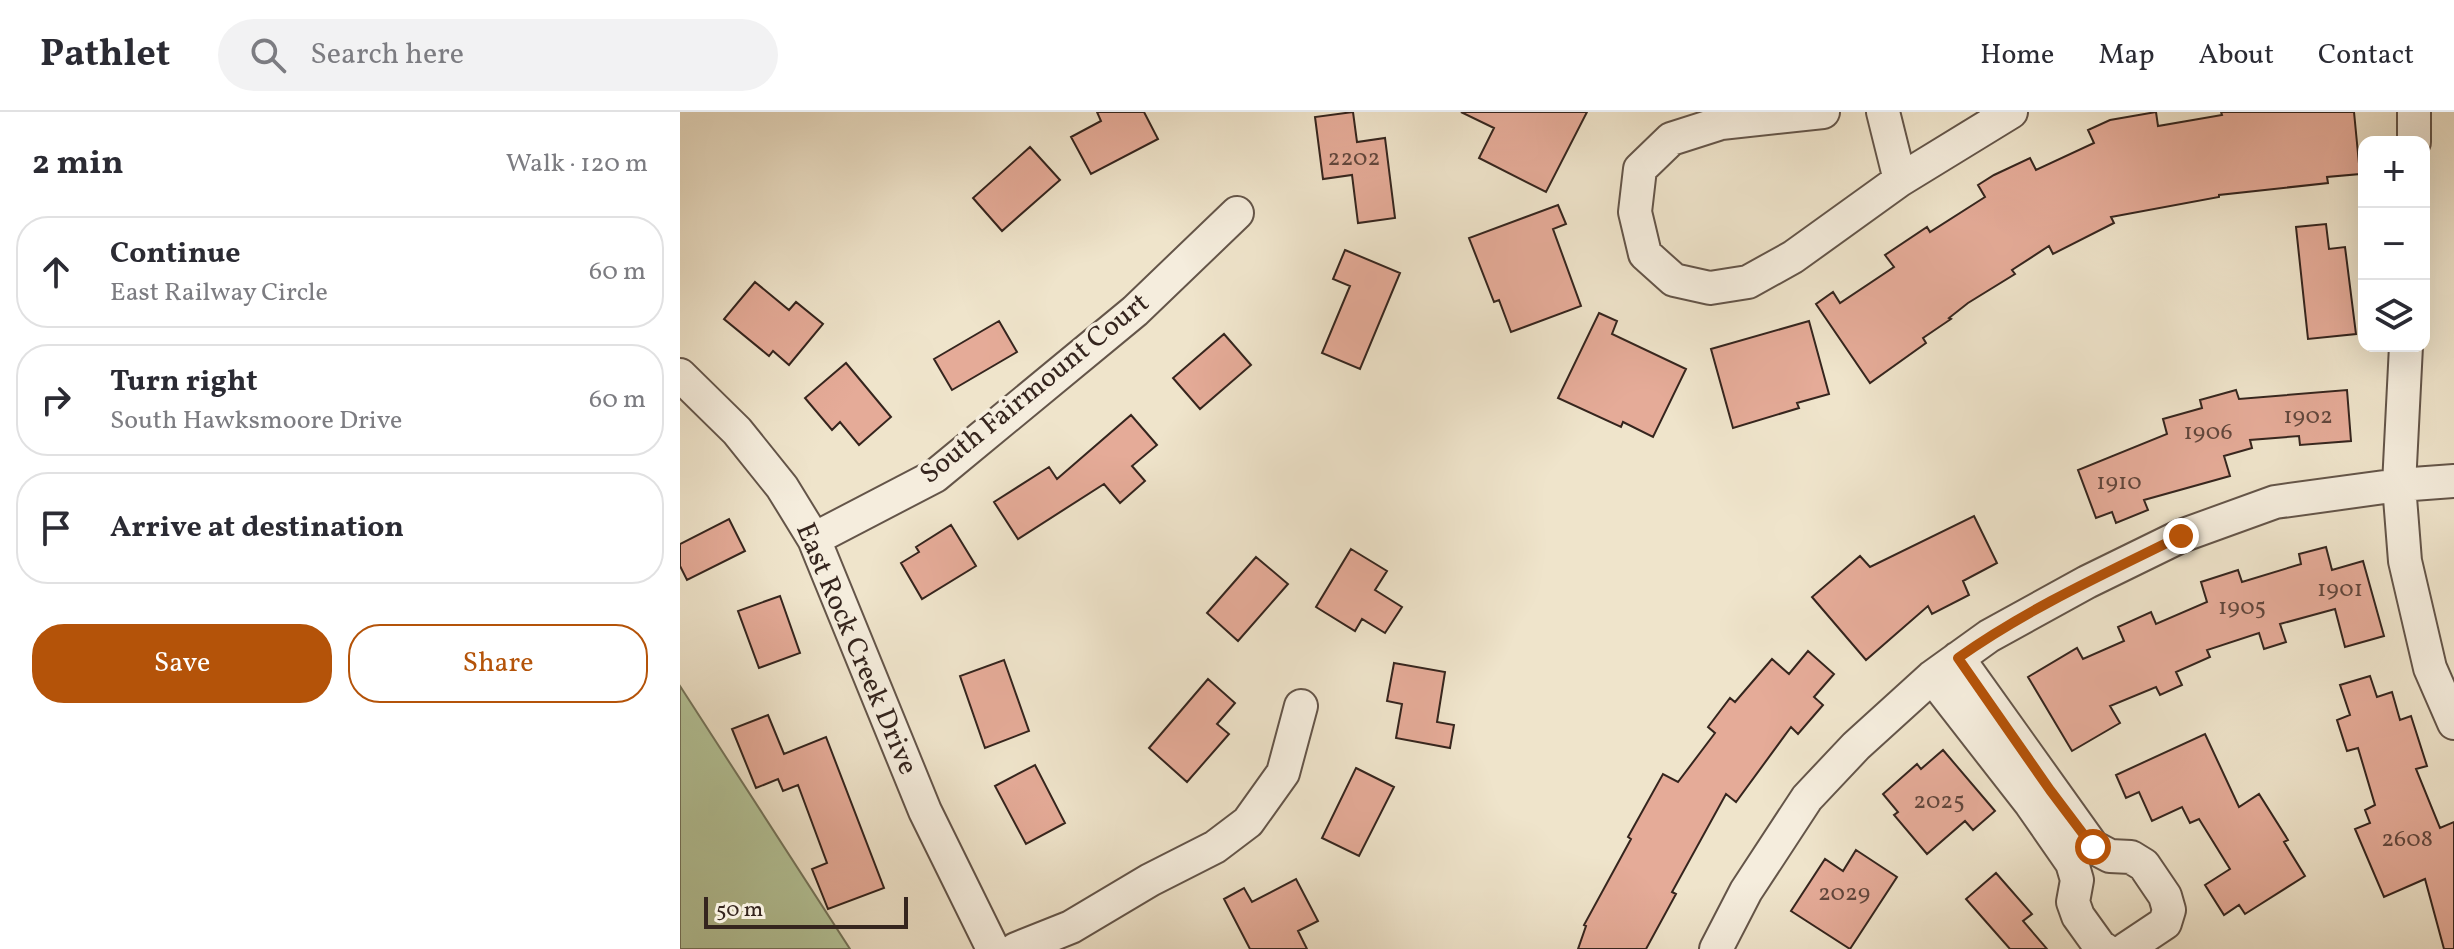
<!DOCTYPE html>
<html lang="en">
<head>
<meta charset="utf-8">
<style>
	body { margin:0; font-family:Vollkorn,serif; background:#f2f2f3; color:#2b2b33 }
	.controls { position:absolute; right:24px; top:24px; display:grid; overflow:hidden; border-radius:16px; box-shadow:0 8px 32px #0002 }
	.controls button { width:72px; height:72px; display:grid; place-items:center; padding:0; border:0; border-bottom:2px solid #e1e1e2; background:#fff; color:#2b2b33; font:40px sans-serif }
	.scale { position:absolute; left:24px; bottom:20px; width:204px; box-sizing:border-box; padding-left:8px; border:4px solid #35251e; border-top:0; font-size:22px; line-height:28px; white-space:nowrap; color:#35251e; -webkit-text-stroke:6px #f5eddd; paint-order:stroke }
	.stop { position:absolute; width:24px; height:24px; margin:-18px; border:6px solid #b45309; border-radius:50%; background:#fff }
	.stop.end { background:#b45309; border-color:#fff; box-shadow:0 2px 8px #0008 }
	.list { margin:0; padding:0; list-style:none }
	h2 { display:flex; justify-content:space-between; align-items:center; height:104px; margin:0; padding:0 32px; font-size:34px }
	h2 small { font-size:26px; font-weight:400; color:#7c7c81 }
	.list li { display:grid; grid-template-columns:52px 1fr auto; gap:24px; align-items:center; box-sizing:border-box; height:112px; margin:0 16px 16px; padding:0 16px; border:2px solid #e1e1e2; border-radius:32px }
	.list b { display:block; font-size:30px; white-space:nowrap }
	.list p { margin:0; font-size:26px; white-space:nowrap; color:#7c7c81 }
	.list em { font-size:26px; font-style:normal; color:#7c7c81 }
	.actions { display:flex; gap:16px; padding:24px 32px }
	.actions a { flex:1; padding:18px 0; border:2px solid #b45309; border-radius:32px; text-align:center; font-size:28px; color:#b45309 }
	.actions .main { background:#b45309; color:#fff }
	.icon { flex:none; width:44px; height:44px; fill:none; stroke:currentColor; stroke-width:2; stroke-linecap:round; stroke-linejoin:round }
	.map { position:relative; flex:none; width:1774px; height:837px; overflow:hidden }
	header { display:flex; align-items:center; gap:48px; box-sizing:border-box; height:112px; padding:0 40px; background:#fff; border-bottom:2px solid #e1e1e2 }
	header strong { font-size:38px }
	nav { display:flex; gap:44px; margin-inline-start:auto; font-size:28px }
	.search { width:560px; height:72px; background:#f2f2f3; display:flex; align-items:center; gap:20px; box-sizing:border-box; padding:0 28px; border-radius:44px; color:#7c7c81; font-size:30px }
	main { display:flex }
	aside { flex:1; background:#fff }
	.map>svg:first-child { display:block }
	.green { fill:#b5c59a; stroke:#75755c; stroke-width:2 }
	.building { fill:#e5ab98; stroke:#35251e; stroke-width:2 }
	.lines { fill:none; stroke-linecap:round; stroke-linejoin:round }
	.street-casing { stroke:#645549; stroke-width:36 }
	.street { stroke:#f5eddd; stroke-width:32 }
	.route { stroke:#b45309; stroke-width:10 }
	.labels { text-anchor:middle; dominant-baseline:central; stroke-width:7; stroke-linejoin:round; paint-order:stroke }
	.number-label { font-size:24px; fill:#61463c }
	.street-label { font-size:28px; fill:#35251e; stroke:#f5eddd }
</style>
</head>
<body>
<header>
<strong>Pathlet</strong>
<div class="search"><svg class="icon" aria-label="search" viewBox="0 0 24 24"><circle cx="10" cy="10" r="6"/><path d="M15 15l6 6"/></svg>Search here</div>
<nav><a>Home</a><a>Map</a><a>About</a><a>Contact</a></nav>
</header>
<main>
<aside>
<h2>2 min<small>Walk · 120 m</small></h2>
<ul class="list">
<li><svg class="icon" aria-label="ahead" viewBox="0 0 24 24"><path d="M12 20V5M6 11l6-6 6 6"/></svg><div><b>Continue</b><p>East Railway Circle</p></div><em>60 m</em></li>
<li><svg class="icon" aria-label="right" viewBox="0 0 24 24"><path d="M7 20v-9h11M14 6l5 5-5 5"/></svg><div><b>Turn right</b><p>South Hawksmoore Drive</p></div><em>60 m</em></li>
<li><svg class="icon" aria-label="arrive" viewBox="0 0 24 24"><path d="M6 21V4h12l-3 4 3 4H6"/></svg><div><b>Arrive at destination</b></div></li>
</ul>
<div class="actions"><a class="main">Save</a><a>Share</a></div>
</aside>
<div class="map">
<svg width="1774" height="837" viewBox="0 0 1774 837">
	<rect width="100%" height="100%" fill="#efe4cb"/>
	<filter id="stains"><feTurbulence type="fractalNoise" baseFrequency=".0025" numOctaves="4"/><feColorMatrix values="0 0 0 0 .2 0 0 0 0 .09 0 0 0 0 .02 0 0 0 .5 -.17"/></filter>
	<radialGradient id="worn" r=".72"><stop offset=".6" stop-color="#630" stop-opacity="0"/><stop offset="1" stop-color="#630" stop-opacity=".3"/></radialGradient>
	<path class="green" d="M 0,574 L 170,837 L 0,837 Z"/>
	<path class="building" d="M 417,0 L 464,0 L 478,27 L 411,62 L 391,25 L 421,9 Z
		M 673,0 L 677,30 L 705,26 L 715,106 L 678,111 L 672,63 L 643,67 L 635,5 Z
		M 781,0 L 907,0 L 866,80 L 799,46 L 814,16 Z
		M 1476,0 L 1478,14 L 1542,3 L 1541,0 L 1674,0 L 1680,62 L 1647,65 L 1648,71 L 1539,83 L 1539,85 L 1431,105 L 1434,111 L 1373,142 L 1369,134 L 1332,158 L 1335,162 L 1288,191 L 1269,206 L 1271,207 L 1243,226 L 1246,231 L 1190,271 L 1136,192 L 1153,180 L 1160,191 L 1214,155 L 1205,143 L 1247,115 L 1250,120 L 1305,85 L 1298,73 L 1314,63 L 1350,46 L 1356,58 L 1414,31 L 1408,18 L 1430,8 Z
		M 350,35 L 380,68 L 322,119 L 293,86 Z
		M 878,93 L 886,112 L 873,117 L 901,194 L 831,220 L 819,188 L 814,190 L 789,126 Z
		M 1646,112 L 1649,137 L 1665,135 L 1676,222 L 1628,227 L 1616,115 Z
		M 665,138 L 720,161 L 680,257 L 642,241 L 670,174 L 653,167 Z
		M 75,170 L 109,198 L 116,190 L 143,212 L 109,253 L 93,239 L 89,244 L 44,207 Z
		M 919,201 L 937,209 L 932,222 L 1006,257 L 973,325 L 943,310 L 941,315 L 878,286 Z
		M 319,209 L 337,240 L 272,278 L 254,247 Z
		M 1129,209 L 1149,282 L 1117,291 L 1119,296 L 1053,316 L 1031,237 Z
		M 544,222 L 571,253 L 520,297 L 493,266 Z
		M 166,251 L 211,305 L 179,333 L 160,310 L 152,318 L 125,286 Z
		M 1556,278 L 1559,287 L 1667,278 L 1671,329 L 1620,333 L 1619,324 L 1570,328 L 1572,336 L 1544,344 L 1550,364 L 1464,388 L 1468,398 L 1436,411 L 1432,400 L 1416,406 L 1398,358 L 1487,322 L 1483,307 L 1522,296 L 1520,288 Z
		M 451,303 L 477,333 L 452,354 L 465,369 L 440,391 L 424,372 L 338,427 L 314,390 L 369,355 L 377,367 Z
		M 1294,404 L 1317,451 L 1283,469 L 1289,483 L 1252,502 L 1248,494 L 1186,548 L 1132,485 L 1180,444 L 1190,455 Z
		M 49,407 L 65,439 L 7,468 L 0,454 L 0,432 Z
		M 271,413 L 296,454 L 242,487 L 221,451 L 239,440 L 236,435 Z
		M 1646,435 L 1652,458 L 1683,449 L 1704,524 L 1665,535 L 1655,497 L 1600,512 L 1606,530 L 1584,537 L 1579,521 L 1527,538 L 1530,545 L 1496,560 L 1502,573 L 1480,583 L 1476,575 L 1430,594 L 1440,611 L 1392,639 L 1348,565 L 1397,536 L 1403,547 L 1444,529 L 1438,515 L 1471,500 L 1476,512 L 1527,490 L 1521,470 L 1558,458 L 1562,470 L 1621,452 L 1619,442 Z
		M 671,437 L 707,459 L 695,478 L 722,495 L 705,521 L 682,507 L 675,519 L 636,495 Z
		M 576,445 L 608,472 L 558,529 L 527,501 Z
		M 100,484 L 120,541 L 79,556 L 58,499 Z
		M 1128,539 L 1154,562 L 1134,585 L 1143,593 L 1118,622 L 1111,615 L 1056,690 L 1046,682 L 992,780 L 996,782 L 966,837 L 898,837 L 906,814 L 904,813 L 951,727 L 948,725 L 983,662 L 998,670 L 1035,621 L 1028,615 L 1050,586 L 1055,590 L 1092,547 L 1109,562 Z
		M 324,548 L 349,619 L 305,636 L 280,564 Z
		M 714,551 L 765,560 L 757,610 L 774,613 L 770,636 L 716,626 L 722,592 L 707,589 Z
		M 1690,564 L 1697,585 L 1712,580 L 1720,608 L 1731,604 L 1747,654 L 1736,657 L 1760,716 L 1774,710 L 1774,837 L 1764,837 L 1745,767 L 1704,785 L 1675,717 L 1690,711 L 1685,698 L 1695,693 L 1678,636 L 1667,639 L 1657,608 L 1670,603 L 1660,573 Z
		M 528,567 L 555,591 L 537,612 L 549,622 L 507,670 L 469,636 Z
		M 88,603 L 104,642 L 146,625 L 204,776 L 148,797 L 132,757 L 147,751 L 118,673 L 103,679 L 98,667 L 76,676 L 52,617 Z
		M 1525,622 L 1559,695 L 1579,682 L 1608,728 L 1604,730 L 1625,764 L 1565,802 L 1559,793 L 1544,803 L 1525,773 L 1550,757 L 1519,707 L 1510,711 L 1502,695 L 1472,709 L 1459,680 L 1446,686 L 1436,663 Z
		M 1263,638 L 1315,699 L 1293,718 L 1285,709 L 1247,742 L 1214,703 L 1218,700 L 1203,682 L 1237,652 L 1241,657 Z
		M 355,653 L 385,711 L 346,732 L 315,674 Z
		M 676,656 L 714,675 L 679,744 L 642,726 Z
		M 1176,738 L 1217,765 L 1170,837 L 1111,799 L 1145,747 L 1163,759 Z
		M 1316,761 L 1352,802 L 1343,809 L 1367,837 L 1330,837 L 1286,787 Z
		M 616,767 L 638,809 L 618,819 L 627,837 L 570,837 L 544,787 L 564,776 L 572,790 Z"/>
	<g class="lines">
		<defs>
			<path id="street" d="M 1143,0 L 1041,11 L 991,27 L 960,57 L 955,100 L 965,142 L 994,168 L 1030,176 L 1068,170 L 1113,145 L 1220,68 L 1331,0
				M 1203,0 L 1220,68
				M 1734,0 L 1734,30
				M 1726,234 L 1719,373 L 1725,449 L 1750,556 L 1774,611
				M 0,263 L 57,319 L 102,375 L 134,427 L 245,699 L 313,837
				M 134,427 L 255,364 L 455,199 L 557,101
				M 1278,546 L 1413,735 L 1430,744 L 1451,745 L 1464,753 L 1485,784 L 1489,798 L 1485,811 L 1446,837
				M 1252,565 L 1351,692 L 1392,751 L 1397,768 L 1393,790 L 1398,804 L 1421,836 L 1424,837
				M 336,837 L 391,815 L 470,768 L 535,735 L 568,710 L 603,661 L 621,594
				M 1036,837 L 1066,779 L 1127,686 L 1176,634 L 1252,565 L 1309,524 L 1407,470 L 1501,424 L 1595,390 L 1719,373 L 1774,369"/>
		</defs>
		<use href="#street" class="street-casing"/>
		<use href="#street" class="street"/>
	</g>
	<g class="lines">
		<path class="route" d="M 1413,735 L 1370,678 L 1278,546 C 1347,497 1426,461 1501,424"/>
	</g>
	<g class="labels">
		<g class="number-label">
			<text x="674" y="47">2202</text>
			<text x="1628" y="305">1902</text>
			<text x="1528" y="321">1906</text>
			<text x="1439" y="371">1910</text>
			<text x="1660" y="478">1901</text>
			<text x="1562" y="496">1905</text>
			<text x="1259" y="690">2025</text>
			<text x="1727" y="728">2608</text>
			<text x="1164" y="782">2029</text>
		</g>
		<g class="street-label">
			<text transform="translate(355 277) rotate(-39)">South Fairmount Court</text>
			<text transform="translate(176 537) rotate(67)">East Rock Creek Drive</text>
		</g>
	</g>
	<rect width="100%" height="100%" filter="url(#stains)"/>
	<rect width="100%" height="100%" fill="url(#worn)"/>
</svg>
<div class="controls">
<button>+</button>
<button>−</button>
<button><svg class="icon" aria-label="layers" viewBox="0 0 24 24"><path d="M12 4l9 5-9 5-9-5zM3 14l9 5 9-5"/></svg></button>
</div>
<div class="scale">50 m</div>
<div class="stop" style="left:1413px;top:735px"></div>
<div class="stop end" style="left:1501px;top:424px"></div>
</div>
</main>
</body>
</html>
